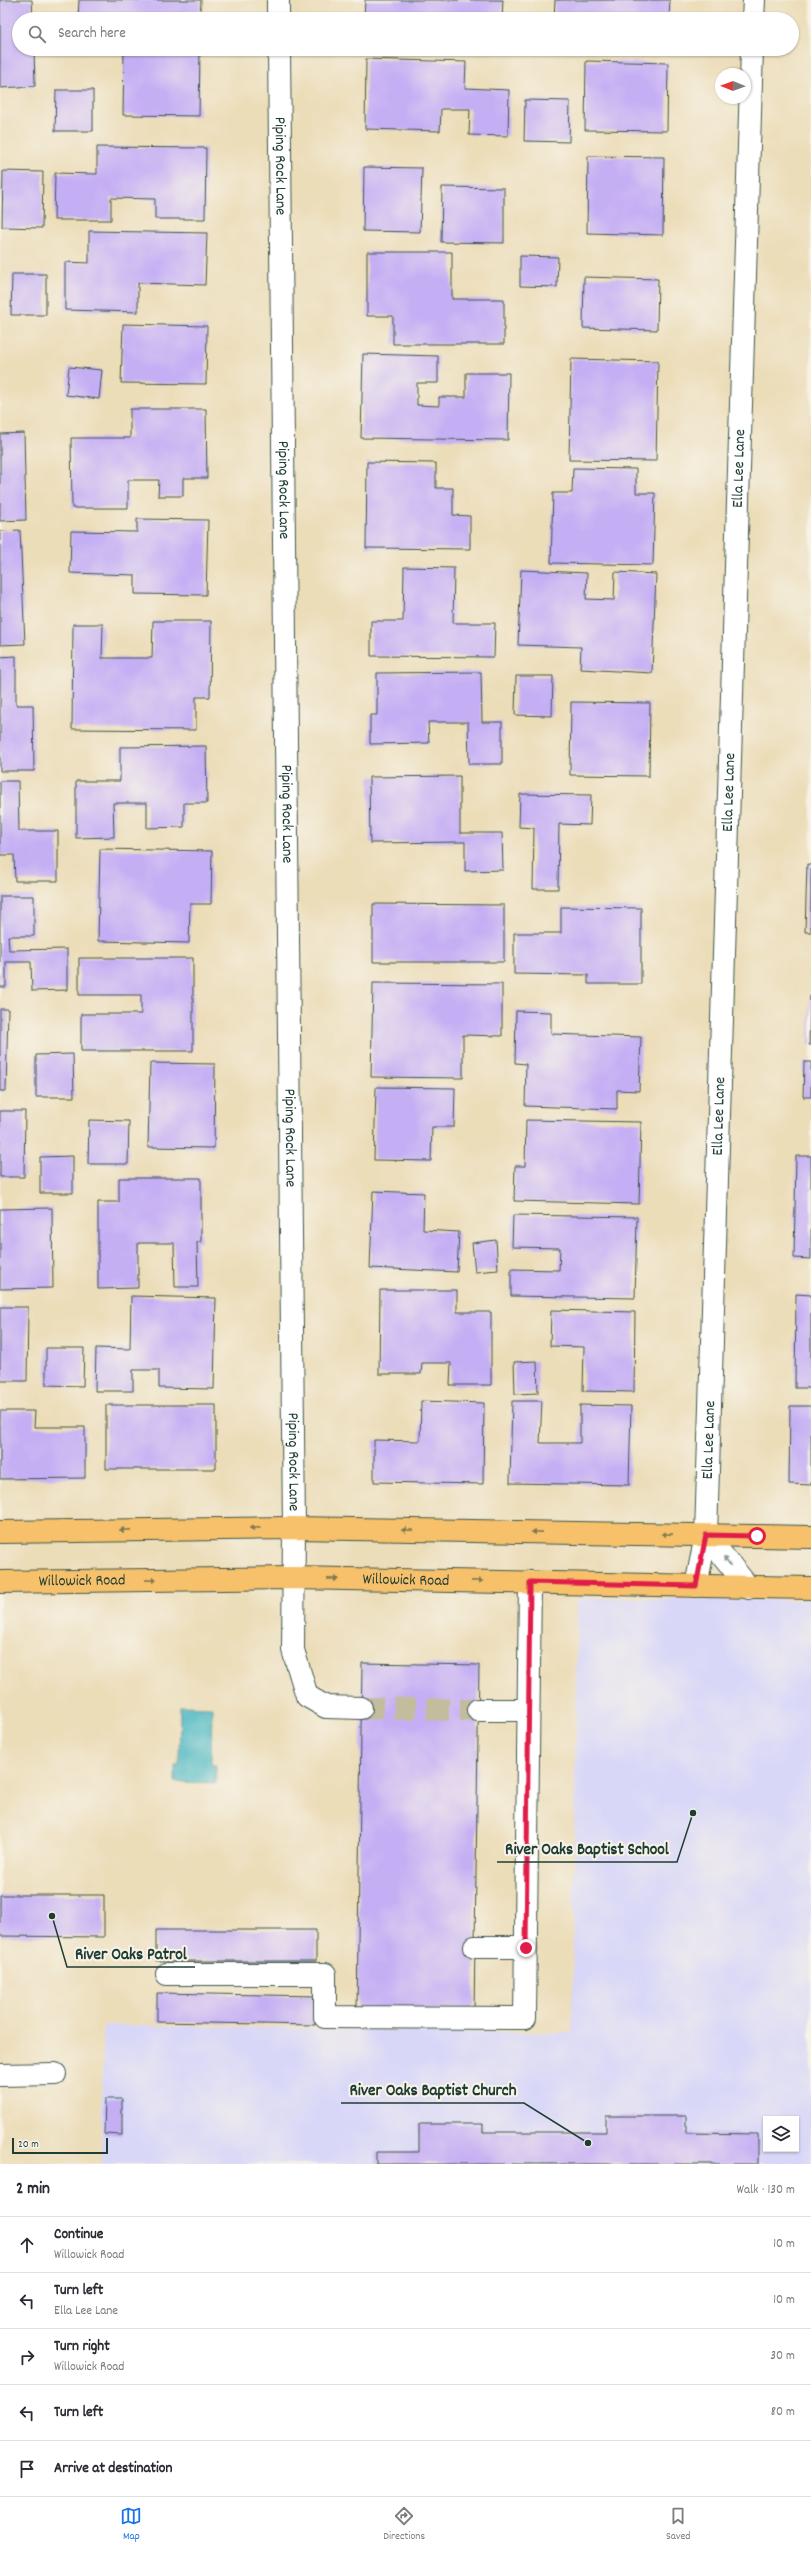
<!DOCTYPE html>
<html lang="en">
<head>
<meta charset="utf-8">
<style>
	body { margin:0; font-family:Dekko,sans-serif; background:#f7f7f7; color:#2b2b33 }
	.controls { position:absolute; right:12px; bottom:12px; display:grid; overflow:hidden; border-radius:0px; box-shadow:0 1px 3px #0004 }
	.controls button { width:36px; height:36px; display:grid; place-items:center; padding:0; border:0; border-bottom:1px solid #e1e1e2; background:#fff; color:#2b2b33; font:20px sans-serif }
	.compass { position:absolute; left:715px; top:68px; width:36px; height:36px; border-radius:50%; background:#fff; box-shadow:0 1px 3px #0004; rotate:271deg }
	.scale { position:absolute; left:12px; bottom:10px; width:96px; box-sizing:border-box; padding-left:4px; border:2px solid #1f3d34; border-top:0; font-size:11px; line-height:14px; white-space:nowrap; color:#1f3d34; -webkit-text-stroke:3px #f7f3e8; paint-order:stroke }
	.stop { position:absolute; width:12px; height:12px; margin:-9px; border:3px solid #e11d48; border-radius:50%; background:#fff }
	.stop.end { background:#e11d48; border-color:#fff; box-shadow:0 1px 4px #0008 }
	.list { margin:0; padding:0; list-style:none }
	h2 { display:flex; justify-content:space-between; align-items:center; height:52px; margin:0; padding:0 16px; font-size:17px }
	h2 small { font-size:13px; font-weight:400; color:#7c7c81 }
	.list li { display:grid; grid-template-columns:26px 1fr auto; gap:12px; align-items:center; box-sizing:border-box; height:56px; padding:0 16px; border-top:1px solid #e1e1e2 }
	.list b { display:block; font-size:15px; white-space:nowrap }
	.list p { margin:0; font-size:13px; white-space:nowrap; color:#7c7c81 }
	.list em { font-size:13px; font-style:normal; color:#7c7c81 }
	.icon { flex:none; width:22px; height:22px; fill:none; stroke:currentColor; stroke-width:2; stroke-linecap:round; stroke-linejoin:round }
	.map { position:relative; flex:none; width:811px; height:2164px; overflow:hidden }
	.search { position:absolute; background:#fff; box-shadow:0 1px 3px #0004; left:12px; right:12px; top:12px; height:44px; display:flex; align-items:center; gap:10px; box-sizing:border-box; padding:0 14px; border-radius:22px; color:#7c7c81; font-size:15px }
	.sheet { height:332px; background:#fff }
	nav { display:flex; justify-content:space-around; align-items:center; box-sizing:border-box; height:56px; border-top:1px solid #e1e1e2; background:#fff; font-size:11px; color:#7c7c81 }
	nav a { display:grid; justify-items:center; gap:2px }
	nav .on { color:#1a73e8 }
	.map>svg:first-child { display:block }
	.built { fill:#d8d7f8; fill-rule:evenodd }
	.water { fill:#4ab8c3; stroke:#347a7c }
	.building { fill:#c5aff4 }
	.lines { fill:none; stroke-linecap:round; stroke-linejoin:round }
	.minor-tunnel { stroke:#c3bd9e; stroke-width:22; stroke-dasharray:22 11; stroke-linecap:butt }
	.minor-casing { stroke:#3e5548; stroke-width:24 }
	.major-casing { stroke:#3e5548; stroke-width:24 }
	.minor { stroke:#fff; stroke-width:22 }
	.major { stroke:#f6c16b; stroke-width:22 }
	.oneway { fill:#80784d }
	.oneway2 { fill:#8f9e9a }
	.route { stroke:#e11d48; stroke-width:5 }
	.labels { text-anchor:middle; dominant-baseline:central; stroke-width:4; stroke-linejoin:round; paint-order:stroke }
	.street-label { font-size:16px; fill:#1f3d34; stroke:#f7f3e8 }
	.leader { fill:none; stroke:#1f3d34; stroke-width:1.5 }
	.callout-dot { fill:#1f3d34; stroke:#f7f3e8; stroke-width:1.5 }
	.callout-label { font-size:17px; text-anchor:middle; font-weight:bold; fill:#1f3d34; stroke:#f7f3e8; stroke-width:4; stroke-linejoin:round; paint-order:stroke }
</style>
</head>
<body>
<div class="map">
<svg width="811" height="2164" viewBox="0 0 811 2164">
	<rect width="100%" height="100%" fill="#f7f3e8"/>
	<filter id="ink" filterUnits="userSpaceOnUse"><feTurbulence type="fractalNoise" baseFrequency=".025" numOctaves="2"/><feDisplacementMap in="SourceGraphic" scale="8" xChannelSelector="R" yChannelSelector="G"/><feConvolveMatrix kernelMatrix="1 2 1 2 8 2 1 2 1" color-interpolation-filters="sRGB"/></filter>
	<filter id="wash" filterUnits="userSpaceOnUse"><feTurbulence type="fractalNoise" baseFrequency=".012" numOctaves="4" result="noise"/><feDisplacementMap in="SourceGraphic" scale="16" xChannelSelector="R" yChannelSelector="G"/><feGaussianBlur stdDeviation="0.9" result="paint"/><feColorMatrix in="noise" values="0 0 0 0 0 0 0 0 0 0 0 0 0 0 0 0 0 1.4 0 .05"/><feComposite in="paint" operator="in"/></filter>
	<g filter="url(#wash)">
		<rect width="100%" height="100%" fill="#ecddb9"/>
		<path class="built" d="M 577,1598 L 811,1600 L 811,2164 L 101,2164 L 103,2025 L 572,2033 ZM 766,2119 L 796,2119 L 796,2149 L 766,2149 Z"/>
		<path class="water" d="M 180,1706 L 212,1707 L 211,1765 L 216,1765 L 216,1783 L 175,1782 L 175,1765 L 179,1765 Z"/>
		<g id="blocks">
			<path class="building" d="M 0,0 L 32,0 L 33,19 L 19,19 L 19,49 L 34,49 L 35,86 L 0,88 Z
				M 79,0 L 201,0 L 200,19 L 78,19 Z
				M 365,0 L 503,0 L 502,19 L 364,19 Z
				M 555,0 L 670,0 L 669,19 L 554,19 Z
				M 124,49 L 200,49 L 199,116 L 123,115 Z
				M 366,59 L 466,62 L 465,88 L 509,90 L 508,136 L 469,135 L 470,109 L 441,109 L 440,131 L 365,129 Z
				M 586,61 L 668,63 L 667,131 L 585,130 Z
				M 56,90 L 93,90 L 93,131 L 55,131 Z
				M 525,100 L 570,101 L 569,142 L 524,141 Z
				M 97,147 L 206,148 L 205,219 L 155,219 L 155,199 L 111,198 L 111,220 L 54,220 L 55,173 L 97,174 Z
				M 588,156 L 664,157 L 663,235 L 587,233 Z
				M 364,167 L 422,168 L 420,232 L 363,231 Z
				M 3,171 L 43,172 L 42,228 L 2,227 Z
				M 442,187 L 504,188 L 504,243 L 441,242 Z
				M 89,231 L 207,233 L 205,285 L 138,283 L 138,312 L 65,310 L 65,262 L 89,263 Z
				M 367,252 L 452,252 L 452,299 L 504,299 L 504,344 L 393,344 L 393,316 L 367,316 Z
				M 520,256 L 558,257 L 557,287 L 520,286 Z
				M 12,274 L 46,274 L 46,315 L 11,315 Z
				M 584,277 L 658,279 L 657,330 L 583,328 Z
				M 123,324 L 207,326 L 206,384 L 121,383 Z
				M 363,354 L 438,356 L 438,383 L 417,383 L 417,405 L 439,406 L 439,397 L 466,397 L 466,373 L 509,373 L 508,440 L 361,438 Z
				M 571,359 L 658,361 L 656,461 L 569,460 Z
				M 69,367 L 102,370 L 99,399 L 66,395 Z
				M 130,409 L 206,409 L 207,478 L 183,478 L 183,496 L 158,496 L 159,480 L 128,480 L 128,508 L 72,508 L 71,438 L 130,438 Z
				M 24,433 L 26,520 L 0,521 L 0,434 Z
				M 367,462 L 436,463 L 436,488 L 453,488 L 453,515 L 470,516 L 470,549 L 366,548 Z
				M 573,468 L 636,469 L 636,493 L 655,493 L 653,565 L 551,563 L 553,493 L 572,493 Z
				M 137,519 L 208,520 L 206,595 L 135,594 L 135,575 L 70,573 L 71,531 L 137,532 Z
				M 20,530 L 25,644 L 0,645 L 0,531 Z
				M 404,567 L 454,568 L 453,623 L 495,623 L 494,657 L 371,656 L 371,621 L 403,621 Z
				M 521,570 L 587,573 L 586,599 L 614,600 L 615,572 L 656,574 L 652,673 L 580,669 L 581,647 L 518,645 Z
				M 153,621 L 211,621 L 210,697 L 196,697 L 196,730 L 72,729 L 73,624 L 103,624 L 102,658 L 152,658 Z
				M 16,656 L 16,705 L 33,705 L 34,771 L 0,771 L 0,657 Z
				M 481,672 L 482,722 L 502,722 L 502,764 L 469,764 L 468,722 L 428,722 L 429,743 L 370,744 L 370,715 L 377,715 L 377,673 Z
				M 516,676 L 553,676 L 552,716 L 515,715 Z
				M 571,702 L 650,703 L 649,776 L 570,775 Z
				M 206,746 L 207,803 L 184,803 L 184,827 L 147,828 L 147,803 L 113,803 L 114,837 L 76,838 L 76,781 L 120,781 L 120,747 Z
				M 460,776 L 460,833 L 502,833 L 503,870 L 465,871 L 465,842 L 370,843 L 369,777 Z
				M 0,781 L 18,781 L 19,831 L 58,831 L 58,881 L 15,881 L 14,855 L 0,855 Z
				M 520,794 L 591,795 L 590,825 L 559,824 L 558,889 L 533,889 L 534,828 L 519,827 Z
				M 100,849 L 212,851 L 211,904 L 190,904 L 189,943 L 98,941 Z
				M 807,864 L 811,865 L 811,932 L 805,932 Z
				M 0,896 L 34,896 L 34,936 L 8,936 L 9,950 L 67,949 L 67,990 L 32,991 L 31,962 L 6,962 L 6,987 L 0,987 Z
				M 373,904 L 504,905 L 504,962 L 373,962 Z
				M 561,907 L 641,908 L 641,984 L 588,984 L 588,975 L 514,974 L 514,933 L 561,933 Z
				M 79,958 L 193,958 L 193,1051 L 81,1051 L 81,1014 L 141,1014 L 141,995 L 79,995 Z
				M 373,983 L 502,984 L 502,1036 L 463,1035 L 463,1078 L 371,1077 Z
				M 810,996 L 811,996 L 811,1045 L 809,1045 Z
				M 0,1009 L 8,1009 L 6,1091 L 0,1091 Z
				M 516,1011 L 551,1012 L 551,1034 L 641,1037 L 639,1091 L 617,1090 L 617,1109 L 525,1106 L 526,1064 L 515,1063 Z
				M 73,1054 L 74,1097 L 36,1097 L 36,1055 Z
				M 804,1062 L 811,1062 L 811,1097 L 803,1097 Z
				M 150,1063 L 215,1064 L 214,1148 L 148,1147 Z
				M 376,1087 L 455,1088 L 454,1127 L 432,1127 L 431,1161 L 374,1160 Z
				M 0,1111 L 25,1111 L 24,1177 L 0,1177 Z
				M 89,1120 L 129,1121 L 128,1164 L 88,1164 Z
				M 526,1120 L 641,1122 L 639,1204 L 514,1201 L 515,1166 L 525,1166 Z
				M 73,1156 L 73,1193 L 40,1193 L 40,1157 Z
				M 796,1156 L 811,1156 L 811,1259 L 794,1258 Z
				M 119,1178 L 201,1178 L 201,1242 L 197,1242 L 198,1287 L 175,1287 L 174,1243 L 138,1243 L 138,1288 L 98,1289 L 98,1202 L 119,1202 Z
				M 373,1191 L 424,1193 L 423,1230 L 459,1232 L 457,1272 L 370,1268 Z
				M 52,1208 L 53,1288 L 0,1289 L 0,1209 Z
				M 513,1215 L 637,1217 L 635,1298 L 511,1296 L 511,1269 L 559,1270 L 560,1248 L 512,1247 Z
				M 496,1240 L 498,1270 L 475,1272 L 472,1243 Z
				M 380,1290 L 457,1290 L 457,1312 L 491,1312 L 491,1385 L 450,1385 L 451,1363 L 422,1363 L 421,1374 L 379,1374 Z
				M 796,1294 L 811,1295 L 811,1388 L 795,1388 Z
				M 131,1296 L 216,1298 L 214,1389 L 159,1388 L 159,1370 L 133,1370 L 133,1391 L 95,1391 L 96,1348 L 130,1349 Z
				M 0,1307 L 28,1307 L 27,1381 L 0,1381 Z
				M 551,1310 L 635,1312 L 634,1392 L 583,1391 L 584,1347 L 550,1346 Z
				M 46,1348 L 84,1348 L 83,1386 L 46,1385 Z
				M 537,1361 L 538,1393 L 515,1394 L 514,1362 Z
				M 421,1401 L 484,1403 L 483,1484 L 374,1482 L 374,1440 L 420,1441 Z
				M 512,1401 L 542,1401 L 540,1443 L 580,1443 L 580,1405 L 631,1406 L 629,1485 L 510,1483 Z
				M 106,1405 L 216,1405 L 216,1469 L 106,1469 Z
				M 790,1406 L 811,1406 L 811,1485 L 789,1484 Z
				M 0,1411 L 35,1411 L 34,1427 L 85,1427 L 85,1478 L 0,1479 Z
				M 362,1663 L 479,1665 L 474,2012 L 357,2010 Z
				M 0,1895 L 104,1895 L 104,1937 L 0,1936 Z
				M 156,1930 L 316,1930 L 316,1961 L 156,1961 Z
				M 157,1993 L 316,1996 L 315,2025 L 157,2022 Z
				M 105,2099 L 122,2099 L 122,2135 L 104,2134 Z
				M 606,2116 L 686,2116 L 686,2133 L 758,2134 L 758,2164 L 376,2164 L 376,2152 L 419,2152 L 419,2124 L 483,2124 L 483,2132 L 606,2132 Z"/>
		</g>
	</g>
	<g filter="url(#ink)">
		<use href="#blocks" fill-opacity="0" stroke="#3e5548" stroke-width="1"/>
		<g class="lines">
			<path class="minor-tunnel" d="M 361,1708 L 478,1710"/>
			<defs>
				<g id="minor">
					<path d="M 278,0 L 278,19"/>
					<path d="M 753,19 L 754,0"/>
					<path id="s1" d="M 279,49 L 294,1528 L 293,1650 L 307,1696 L 326,1707 L 361,1708"/>
					<path d="M 706,1535 L 749,1588"/>
					<path id="s2" d="M 696,1586 L 706,1535 L 752,49"/>
					<path d="M 478,1710 L 528,1710"/>
					<path d="M 475,1947 L 526,1947"/>
					<path d="M 167,1974 L 325,1974 L 325,2017 L 525,2018 L 530,1582"/>
					<path d="M 0,2075 L 55,2074"/>
				</g>
				<g id="major">
					<path d="M 0,1532 L 294,1528 L 811,1537"/>
					<path id="s3" d="M 0,1582 L 294,1578 L 811,1588"/>
				</g>
			</defs>
			<use href="#minor" class="minor-casing"/>
			<use href="#major" class="major-casing"/>
			<use href="#minor" class="minor"/>
			<use href="#major" class="major"/>
		</g>
		<defs><path id="oneway-solid" d="M-6-.8H1V-3.2L6.5 0L1 3.2V.8H-6Z"/></defs>
		<g class="oneway">
			<use href="#oneway-solid" transform="translate(255 1528) rotate(179)"/>
			<use href="#oneway-solid" transform="translate(125 1530) rotate(179)"/>
			<use href="#oneway-solid" transform="translate(407 1530) rotate(-179)"/>
			<use href="#oneway-solid" transform="translate(537 1532) rotate(-179)"/>
			<use href="#oneway-solid" transform="translate(667 1534) rotate(-179)"/>
			<use href="#oneway-solid" transform="translate(333 1579) rotate(1)"/>
			<use href="#oneway-solid" transform="translate(151 1580) rotate(-1)"/>
			<use href="#oneway-solid" transform="translate(477 1581) rotate(1)"/>
		</g>
		<use class="oneway2" href="#oneway-solid" transform="translate(727 1561) rotate(-129)"/>
	</g>
	<g class="lines" filter="url(#ink)">
		<path class="route" d="M 526,1948 L 530,1582 L 696,1586 L 706,1535 L 757,1536"/>
	</g>
	<g class="labels">
		<g class="street-label">
			<text stroke="none"><textPath href="#s1" startOffset="117">Piping Rock Lane</textPath></text>
			<text stroke="none"><textPath href="#s2" startOffset="1119">Ella Lee Lane</textPath></text>
			<text stroke="none"><textPath href="#s1" startOffset="441">Piping Rock Lane</textPath></text>
			<text stroke="none"><textPath href="#s2" startOffset="795">Ella Lee Lane</textPath></text>
			<text stroke="none"><textPath href="#s1" startOffset="765">Piping Rock Lane</textPath></text>
			<text stroke="none"><textPath href="#s2" startOffset="471">Ella Lee Lane</textPath></text>
			<text stroke="none"><textPath href="#s1" startOffset="1089">Piping Rock Lane</textPath></text>
			<text stroke="none"><textPath href="#s2" startOffset="147">Ella Lee Lane</textPath></text>
			<text stroke="none"><textPath href="#s1" startOffset="1413">Piping Rock Lane</textPath></text>
			<text stroke="none"><textPath href="#s3" startOffset="406">Willowick Road</textPath></text>
			<text stroke="none"><textPath href="#s3" startOffset="82">Willowick Road</textPath></text>
		</g>
	</g>
	<path class="leader" d="M693 1813L677 1862H497M52 1916L67 1967H195M588 2143L524 2103H341"/>
	<g class="callout-dot">
		<circle cx="693" cy="1813" r="4"/>
		<circle cx="52" cy="1916" r="4"/>
		<circle cx="588" cy="2143" r="4"/>
	</g>
	<g class="callout-label">
		<text x="587" y="1854">River Oaks Baptist School</text>
		<text x="131" y="1959">River Oaks Patrol</text>
		<text x="433" y="2095">River Oaks Baptist Church</text>
	</g>
</svg>
<div class="controls">
<button><svg class="icon" aria-label="layers" viewBox="0 0 24 24"><path d="M12 4l9 5-9 5-9-5zM3 14l9 5 9-5"/></svg></button>
</div>
<svg class="compass" viewBox="-18 -18 36 36"><path d="M0-13l5 13h-10z" fill="#e53935"/><path d="M0 13l5-13h-10z" fill="#7c7c81"/></svg>
<div class="scale">20 m</div>
<div class="stop" style="left:757px;top:1536px"></div>
<div class="stop end" style="left:526px;top:1948px"></div>
<div class="search"><svg class="icon" aria-label="search" viewBox="0 0 24 24"><circle cx="10" cy="10" r="6"/><path d="M15 15l6 6"/></svg>Search here</div>
</div>
<section class="sheet">
<h2>2 min<small>Walk · 130 m</small></h2>
<ul class="list">
<li><svg class="icon" aria-label="ahead" viewBox="0 0 24 24"><path d="M12 20V5M6 11l6-6 6 6"/></svg><div><b>Continue</b><p>Willowick Road</p></div><em>10 m</em></li>
<li><svg class="icon" aria-label="left" viewBox="0 0 24 24"><path d="M17 20v-9H6M10 6l-5 5 5 5"/></svg><div><b>Turn left</b><p>Ella Lee Lane</p></div><em>10 m</em></li>
<li><svg class="icon" aria-label="right" viewBox="0 0 24 24"><path d="M7 20v-9h11M14 6l5 5-5 5"/></svg><div><b>Turn right</b><p>Willowick Road</p></div><em>30 m</em></li>
<li><svg class="icon" aria-label="left" viewBox="0 0 24 24"><path d="M17 20v-9H6M10 6l-5 5 5 5"/></svg><div><b>Turn left</b></div><em>80 m</em></li>
<li><svg class="icon" aria-label="arrive" viewBox="0 0 24 24"><path d="M6 21V4h12l-3 4 3 4H6"/></svg><div><b>Arrive at destination</b></div></li>
</ul>
</section>
<nav>
<a class="on"><svg class="icon" aria-label="map" viewBox="0 0 24 24"><path d="M3 6l6-2 6 2 6-2v14l-6 2-6-2-6 2zM9 4v14M15 6v14"/></svg>Map</a>
<a><svg class="icon" aria-label="directions" viewBox="0 0 24 24"><path d="M12 3l9 9-9 9-9-9zM9 14v-3h6M13 9l2 2-2 2"/></svg>Directions</a>
<a><svg class="icon" aria-label="saved" viewBox="0 0 24 24"><path d="M7 4h10v16l-5-4-5 4z"/></svg>Saved</a>
</nav>
</body>
</html>
